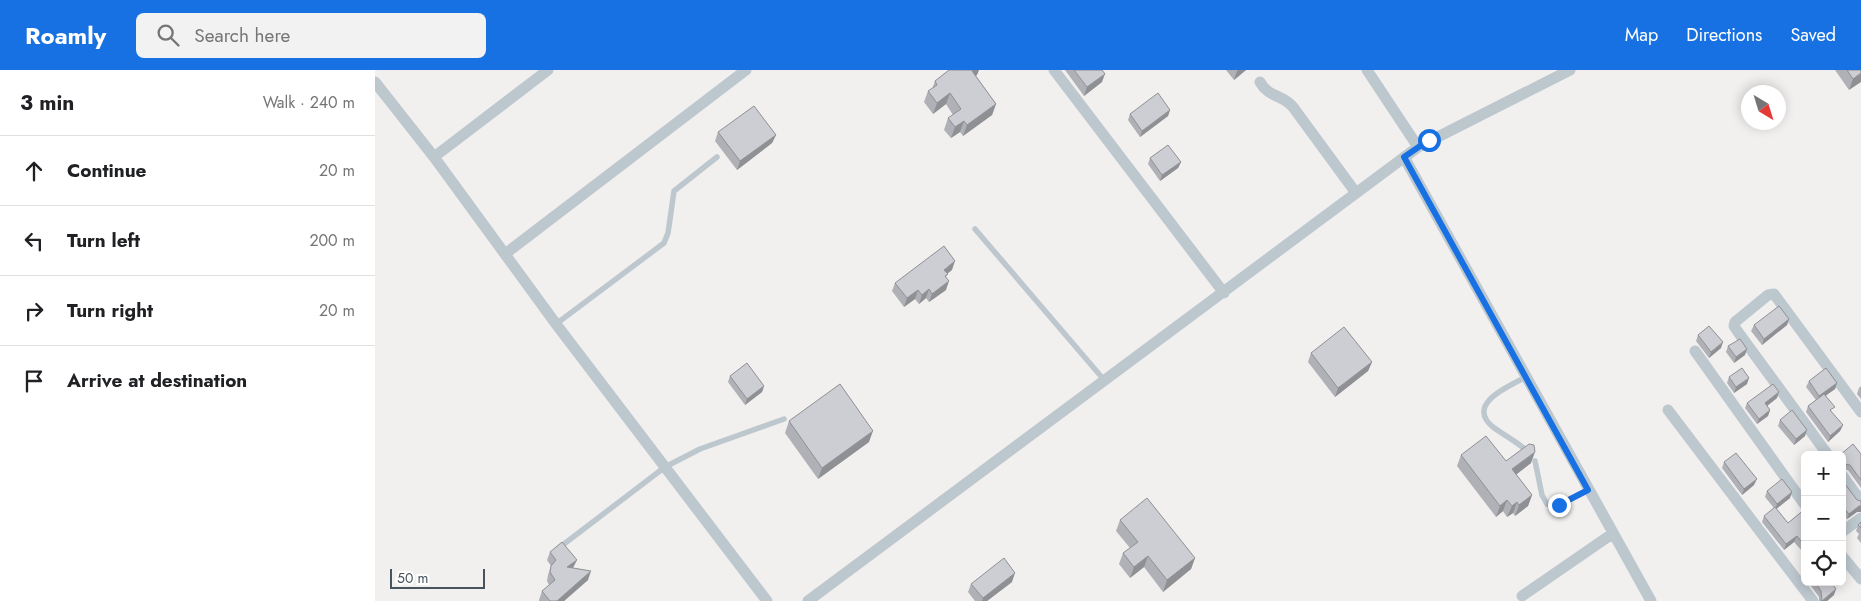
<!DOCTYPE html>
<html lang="en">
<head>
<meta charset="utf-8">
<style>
	body { margin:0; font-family:Jost,sans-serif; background:#f2f2f2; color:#202124 }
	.controls { position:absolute; right:15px; bottom:15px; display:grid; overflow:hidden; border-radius:8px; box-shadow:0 2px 12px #0003 }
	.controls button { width:45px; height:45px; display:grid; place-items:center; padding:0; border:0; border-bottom:1px solid #e0e0e0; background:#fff; color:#202124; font:25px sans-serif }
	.compass { position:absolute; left:1366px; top:15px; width:45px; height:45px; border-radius:50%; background:#fff; box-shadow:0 2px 12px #0003; rotate:142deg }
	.scale { position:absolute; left:15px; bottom:12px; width:95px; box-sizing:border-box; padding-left:5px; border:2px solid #47535d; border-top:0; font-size:14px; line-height:18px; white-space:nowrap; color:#47535d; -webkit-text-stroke:4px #fff; paint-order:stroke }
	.stop { position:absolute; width:15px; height:15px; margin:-11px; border:4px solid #1871e3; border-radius:50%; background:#fff }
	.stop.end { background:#1871e3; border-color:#fff; box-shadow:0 1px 5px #0008 }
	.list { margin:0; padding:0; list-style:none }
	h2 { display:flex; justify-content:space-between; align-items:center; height:65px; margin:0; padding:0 20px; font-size:21px }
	h2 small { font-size:16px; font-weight:400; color:#757577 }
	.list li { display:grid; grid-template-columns:32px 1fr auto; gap:15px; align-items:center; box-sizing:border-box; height:70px; padding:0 20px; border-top:1px solid #e0e0e0 }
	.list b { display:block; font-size:19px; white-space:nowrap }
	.list em { font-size:16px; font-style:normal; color:#757577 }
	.icon { flex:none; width:28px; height:28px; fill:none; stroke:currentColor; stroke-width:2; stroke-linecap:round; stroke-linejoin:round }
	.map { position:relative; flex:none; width:1486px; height:531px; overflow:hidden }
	header { display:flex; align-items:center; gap:30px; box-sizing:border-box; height:70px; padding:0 25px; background:#1871e3; color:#fff }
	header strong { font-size:24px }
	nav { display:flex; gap:28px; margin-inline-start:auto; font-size:18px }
	.search { width:350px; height:45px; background:#f2f2f2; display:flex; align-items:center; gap:12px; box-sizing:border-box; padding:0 18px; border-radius:8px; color:#757577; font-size:19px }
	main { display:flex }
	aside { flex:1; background:#fff }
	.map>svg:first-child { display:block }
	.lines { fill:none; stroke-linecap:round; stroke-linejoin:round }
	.service { stroke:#bdc7ce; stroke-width:5.5 }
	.minor { stroke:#bdc7ce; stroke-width:11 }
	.wall { fill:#afb1b6 }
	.shaded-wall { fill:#8f9094 }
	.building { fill:#ccced4; stroke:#8f9094 }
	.route { stroke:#1871e3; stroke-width:6 }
</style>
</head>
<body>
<header>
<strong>Roamly</strong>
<div class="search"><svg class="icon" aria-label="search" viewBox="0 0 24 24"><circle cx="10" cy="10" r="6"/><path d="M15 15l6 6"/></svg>Search here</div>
<nav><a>Map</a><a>Directions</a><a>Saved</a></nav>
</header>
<main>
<aside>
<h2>3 min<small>Walk · 240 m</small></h2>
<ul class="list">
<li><svg class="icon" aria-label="ahead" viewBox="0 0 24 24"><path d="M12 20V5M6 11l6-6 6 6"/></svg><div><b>Continue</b></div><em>20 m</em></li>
<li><svg class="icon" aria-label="left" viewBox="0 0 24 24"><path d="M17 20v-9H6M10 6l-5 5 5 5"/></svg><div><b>Turn left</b></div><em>200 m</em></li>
<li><svg class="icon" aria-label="right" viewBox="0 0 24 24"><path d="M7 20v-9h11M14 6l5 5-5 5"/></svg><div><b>Turn right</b></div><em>20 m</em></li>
<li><svg class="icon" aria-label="arrive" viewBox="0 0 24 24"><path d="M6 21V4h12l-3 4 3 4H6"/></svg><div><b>Arrive at destination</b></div></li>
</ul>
</aside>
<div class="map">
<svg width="1486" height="531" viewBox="0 0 1486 531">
	<rect width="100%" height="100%" fill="#f2efef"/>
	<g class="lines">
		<path class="service" d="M 600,159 L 730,311
			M 181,254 L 289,173 L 293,163 L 299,121 L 342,87
			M 1151,307 C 1134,316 1090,334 1118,357 C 1130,366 1143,372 1153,382
			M 1160,391 L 1167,425 L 1172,434 L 1181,436 L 1213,420
			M 189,474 L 290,397 L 325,379 L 409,349"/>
		<path class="minor" d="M 679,0 L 849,223
			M 992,0 L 1043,77
			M 0,12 L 59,87 L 181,254 L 392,531
			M 885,12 C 894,28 907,24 918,37 L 981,123
			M 59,87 L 173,0
			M 1029,87 L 1276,531
			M 130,184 L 371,0
			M 1320,281 L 1430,435
			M 1293,340 L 1438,531
			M 1453,385 L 1363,262 L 1359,256 L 1360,252 L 1393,225 L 1399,224 L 1486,342
			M 1467,405 L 1486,431
			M 1467,462 L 1486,448
			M 1467,486 L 1486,509
			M 1147,526 L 1237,464
			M 433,531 L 1043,77 L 1195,0"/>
	</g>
	<path class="wall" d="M 574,0 L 604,0 L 601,6 L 621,34 L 617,45 L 588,66 L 585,62 L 576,68 L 569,60 L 573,48 L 578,45 L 571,34 L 558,44 L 549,32 L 553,21 L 557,19 L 560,11 Z
		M 690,0 L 727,0 L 727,12 L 709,26 Z
		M 851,0 L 871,0 L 859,10 Z
		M 1460,0 L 1486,0 L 1474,20 Z
		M 795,40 L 793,46 L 765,67 L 753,50 L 755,44 Z
		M 343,62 L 401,65 L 397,73 L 362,100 L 340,71 Z
		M 775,88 L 806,92 L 803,98 L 785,111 L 773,94 Z
		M 577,200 L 572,204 L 571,208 L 571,220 L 554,232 L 551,228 L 544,234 L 540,229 L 529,237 L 517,221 L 520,213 Z
		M 1414,249 L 1412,255 L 1387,275 L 1376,261 L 1379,255 Z
		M 1323,265 L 1346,278 L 1334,288 L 1321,271 Z
		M 1353,276 L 1370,285 L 1359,293 L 1351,282 Z
		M 936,283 L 997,292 L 993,301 L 960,327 L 933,292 Z
		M 355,306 L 389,316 L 387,322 L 370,335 L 353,312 Z
		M 1354,307 L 1372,314 L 1359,323 L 1352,313 Z
		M 1434,311 L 1462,313 L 1460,319 L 1451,325 L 1457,343 L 1468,355 L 1465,361 L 1453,372 L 1431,342 L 1433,336 L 1441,330 L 1431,317 Z
		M 1486,316 L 1486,329 L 1482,324 L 1484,318 Z
		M 1402,328 L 1392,336 L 1395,340 L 1393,346 L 1382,354 L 1370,338 L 1372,333 Z
		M 1405,350 L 1430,366 L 1419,375 L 1403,356 Z
		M 414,351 L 494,372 L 443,409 L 410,363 Z
		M 1486,384 L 1486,418 L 1473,400 L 1467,399 L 1467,385 Z
		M 1086,385 L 1131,391 L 1156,393 L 1141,404 L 1157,425 L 1153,436 L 1140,446 L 1138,443 L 1132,447 L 1128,441 L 1121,447 L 1082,396 Z
		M 1349,392 L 1379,415 L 1367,425 L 1347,398 Z
		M 1467,410 L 1482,442 L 1472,449 L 1467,443 Z
		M 1430,411 L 1430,422 L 1427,417 L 1429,412 Z
		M 1392,421 L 1415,428 L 1401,439 L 1413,453 L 1430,439 L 1430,484 L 1419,472 L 1409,480 L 1387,452 L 1389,446 L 1399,438 L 1390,427 Z
		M 745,450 L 820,488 L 816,499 L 788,522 L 769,497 L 755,508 L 744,494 L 748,483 L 755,478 L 741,461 Z
		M 1486,452 L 1486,473 L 1482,468 L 1484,464 L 1481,461 L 1483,455 Z
		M 175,482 L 213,510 L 189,531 L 164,531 L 164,530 L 167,521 L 174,515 L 172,511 L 173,505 L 176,496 L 172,490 Z
		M 637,512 L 612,531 L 600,531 L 593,522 L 596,514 Z
		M 1433,512 L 1456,512 L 1459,525 L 1452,531 L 1444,531 L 1444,527 Z"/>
	<path class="shaded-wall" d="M 598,0 L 604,0 L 602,5 L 593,12 L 597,1 Z
		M 863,0 L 871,0 L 859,10 L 862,1 Z
		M 1486,3 L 1486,12 L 1474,20 L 1478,9 Z
		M 730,4 L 727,12 L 709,26 L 712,17 Z
		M 575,23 L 571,34 L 558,44 L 562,33 Z
		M 621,34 L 617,45 L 588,66 L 592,55 Z
		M 795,40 L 793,46 L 765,67 L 767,61 Z
		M 589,51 L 585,62 L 576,68 L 580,57 Z
		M 401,65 L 397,73 L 362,100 L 365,91 Z
		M 806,92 L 803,98 L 785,111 L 787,105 Z
		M 580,191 L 577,200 L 566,208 L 569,200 Z
		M 574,211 L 571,220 L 554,232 L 557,224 Z
		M 554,219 L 551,228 L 544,234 L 547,225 Z
		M 543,220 L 540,229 L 529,237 L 532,228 Z
		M 1414,249 L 1412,255 L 1387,275 L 1389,269 Z
		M 1348,272 L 1346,278 L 1334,288 L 1336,282 Z
		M 1372,279 L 1370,285 L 1359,293 L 1361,287 Z
		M 997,292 L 993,301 L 960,327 L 963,318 Z
		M 1374,308 L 1372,314 L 1359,323 L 1361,317 Z
		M 1462,313 L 1460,319 L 1442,332 L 1444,326 Z
		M 389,316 L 387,322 L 370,335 L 372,329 Z
		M 1404,322 L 1402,328 L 1388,339 L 1390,333 Z
		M 1395,340 L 1393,346 L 1382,354 L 1384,349 Z
		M 1468,355 L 1465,361 L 1453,372 L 1455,366 Z
		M 1432,360 L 1430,366 L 1419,375 L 1421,369 Z
		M 498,361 L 494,372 L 443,409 L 447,398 Z
		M 1160,382 L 1156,393 L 1133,411 L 1137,399 Z
		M 1382,409 L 1379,415 L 1367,425 L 1369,419 Z
		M 1417,422 L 1415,428 L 1400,440 L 1402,434 Z
		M 1157,425 L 1153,436 L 1140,446 L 1144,435 Z
		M 1132,430 L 1128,441 L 1121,447 L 1125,436 Z
		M 1142,432 L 1138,443 L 1132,447 L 1137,436 Z
		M 1484,436 L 1486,436 L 1486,442 L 1482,442 L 1472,449 L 1474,444 Z
		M 1422,466 L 1419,472 L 1409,480 L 1411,474 Z
		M 773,486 L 769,497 L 755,508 L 759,497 Z
		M 820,488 L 816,499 L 788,522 L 792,510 Z
		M 202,490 L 198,498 L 192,497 Z
		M 216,501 L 213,510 L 189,531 L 182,531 Z
		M 640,503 L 637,512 L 612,531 L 607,531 L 608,528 Z
		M 1461,519 L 1459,525 L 1452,531 L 1447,531 Z"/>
	<path class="building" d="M 574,0 L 598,0 L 597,1 L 621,34 L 592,55 L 589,51 L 580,57 L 573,48 L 586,39 L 575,23 L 562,33 L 553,21 L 562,15 L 560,11 Z
		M 699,0 L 727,0 L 730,4 L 712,17 Z
		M 1472,0 L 1486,0 L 1486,3 L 1478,9 Z
		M 783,23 L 795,40 L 767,61 L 755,44 Z
		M 379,36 L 401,65 L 365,91 L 343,62 Z
		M 793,75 L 806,92 L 787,105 L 775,88 Z
		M 569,176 L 580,191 L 569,200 L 573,204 L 570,206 L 574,211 L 557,224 L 554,219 L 547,225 L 543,220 L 532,228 L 520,213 Z
		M 1404,236 L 1414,249 L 1389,269 L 1379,255 Z
		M 1334,256 L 1348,272 L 1336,282 L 1323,265 Z
		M 969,257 L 997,292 L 963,318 L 936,283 Z
		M 1365,269 L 1372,279 L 1361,287 L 1353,276 Z
		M 372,293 L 389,316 L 372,329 L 355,306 Z
		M 1367,298 L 1374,308 L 1361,317 L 1354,307 Z
		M 1451,298 L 1462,313 L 1444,326 L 1434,311 Z
		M 465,314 L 498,361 L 447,398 L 414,351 Z
		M 1398,314 L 1404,322 L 1390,333 L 1395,340 L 1384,349 L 1372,333 Z
		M 1449,324 L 1460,337 L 1455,340 L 1468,355 L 1455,366 L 1433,336 Z
		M 1417,340 L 1432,360 L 1421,369 L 1405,350 Z
		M 1111,366 L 1131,391 L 1154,374 L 1159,375 L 1160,382 L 1137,399 L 1157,425 L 1144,435 L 1142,432 L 1137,436 L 1132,430 L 1125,436 L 1086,385 Z
		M 1478,374 L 1486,384 L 1486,410 L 1475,395 L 1467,394 L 1467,385 L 1465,385 Z
		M 1361,383 L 1382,409 L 1369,419 L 1349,392 Z
		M 1407,409 L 1417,422 L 1402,434 L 1392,421 Z
		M 1467,410 L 1482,430 L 1486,431 L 1486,436 L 1484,436 L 1474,444 L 1467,436 Z
		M 772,428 L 820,488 L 792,510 L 773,486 L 759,497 L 748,483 L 763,472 L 745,450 Z
		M 1400,437 L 1413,453 L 1430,439 L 1430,476 L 1422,466 L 1411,474 L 1389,446 Z
		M 1486,452 L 1486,458 L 1483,455 Z
		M 187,472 L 202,490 L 192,497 L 216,501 L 182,531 L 175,531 L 167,521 L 180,510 L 175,502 L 176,496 L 181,490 L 175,482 Z
		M 629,488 L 640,503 L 608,528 L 596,514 Z
		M 1440,512 L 1456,512 L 1461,519 L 1447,531 L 1446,521 Z"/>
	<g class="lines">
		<path class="route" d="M 1054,70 L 1029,87 L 1213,420 L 1184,435"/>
	</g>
</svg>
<div class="controls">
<button>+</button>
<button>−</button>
<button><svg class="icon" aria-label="locate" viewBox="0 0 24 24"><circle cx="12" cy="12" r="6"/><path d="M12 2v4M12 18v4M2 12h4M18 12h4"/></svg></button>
</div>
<svg class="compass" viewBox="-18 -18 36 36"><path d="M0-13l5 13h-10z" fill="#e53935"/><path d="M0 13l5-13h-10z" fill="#757577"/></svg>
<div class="scale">50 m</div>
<div class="stop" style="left:1054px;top:70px"></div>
<div class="stop end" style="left:1184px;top:435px"></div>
</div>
</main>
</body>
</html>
